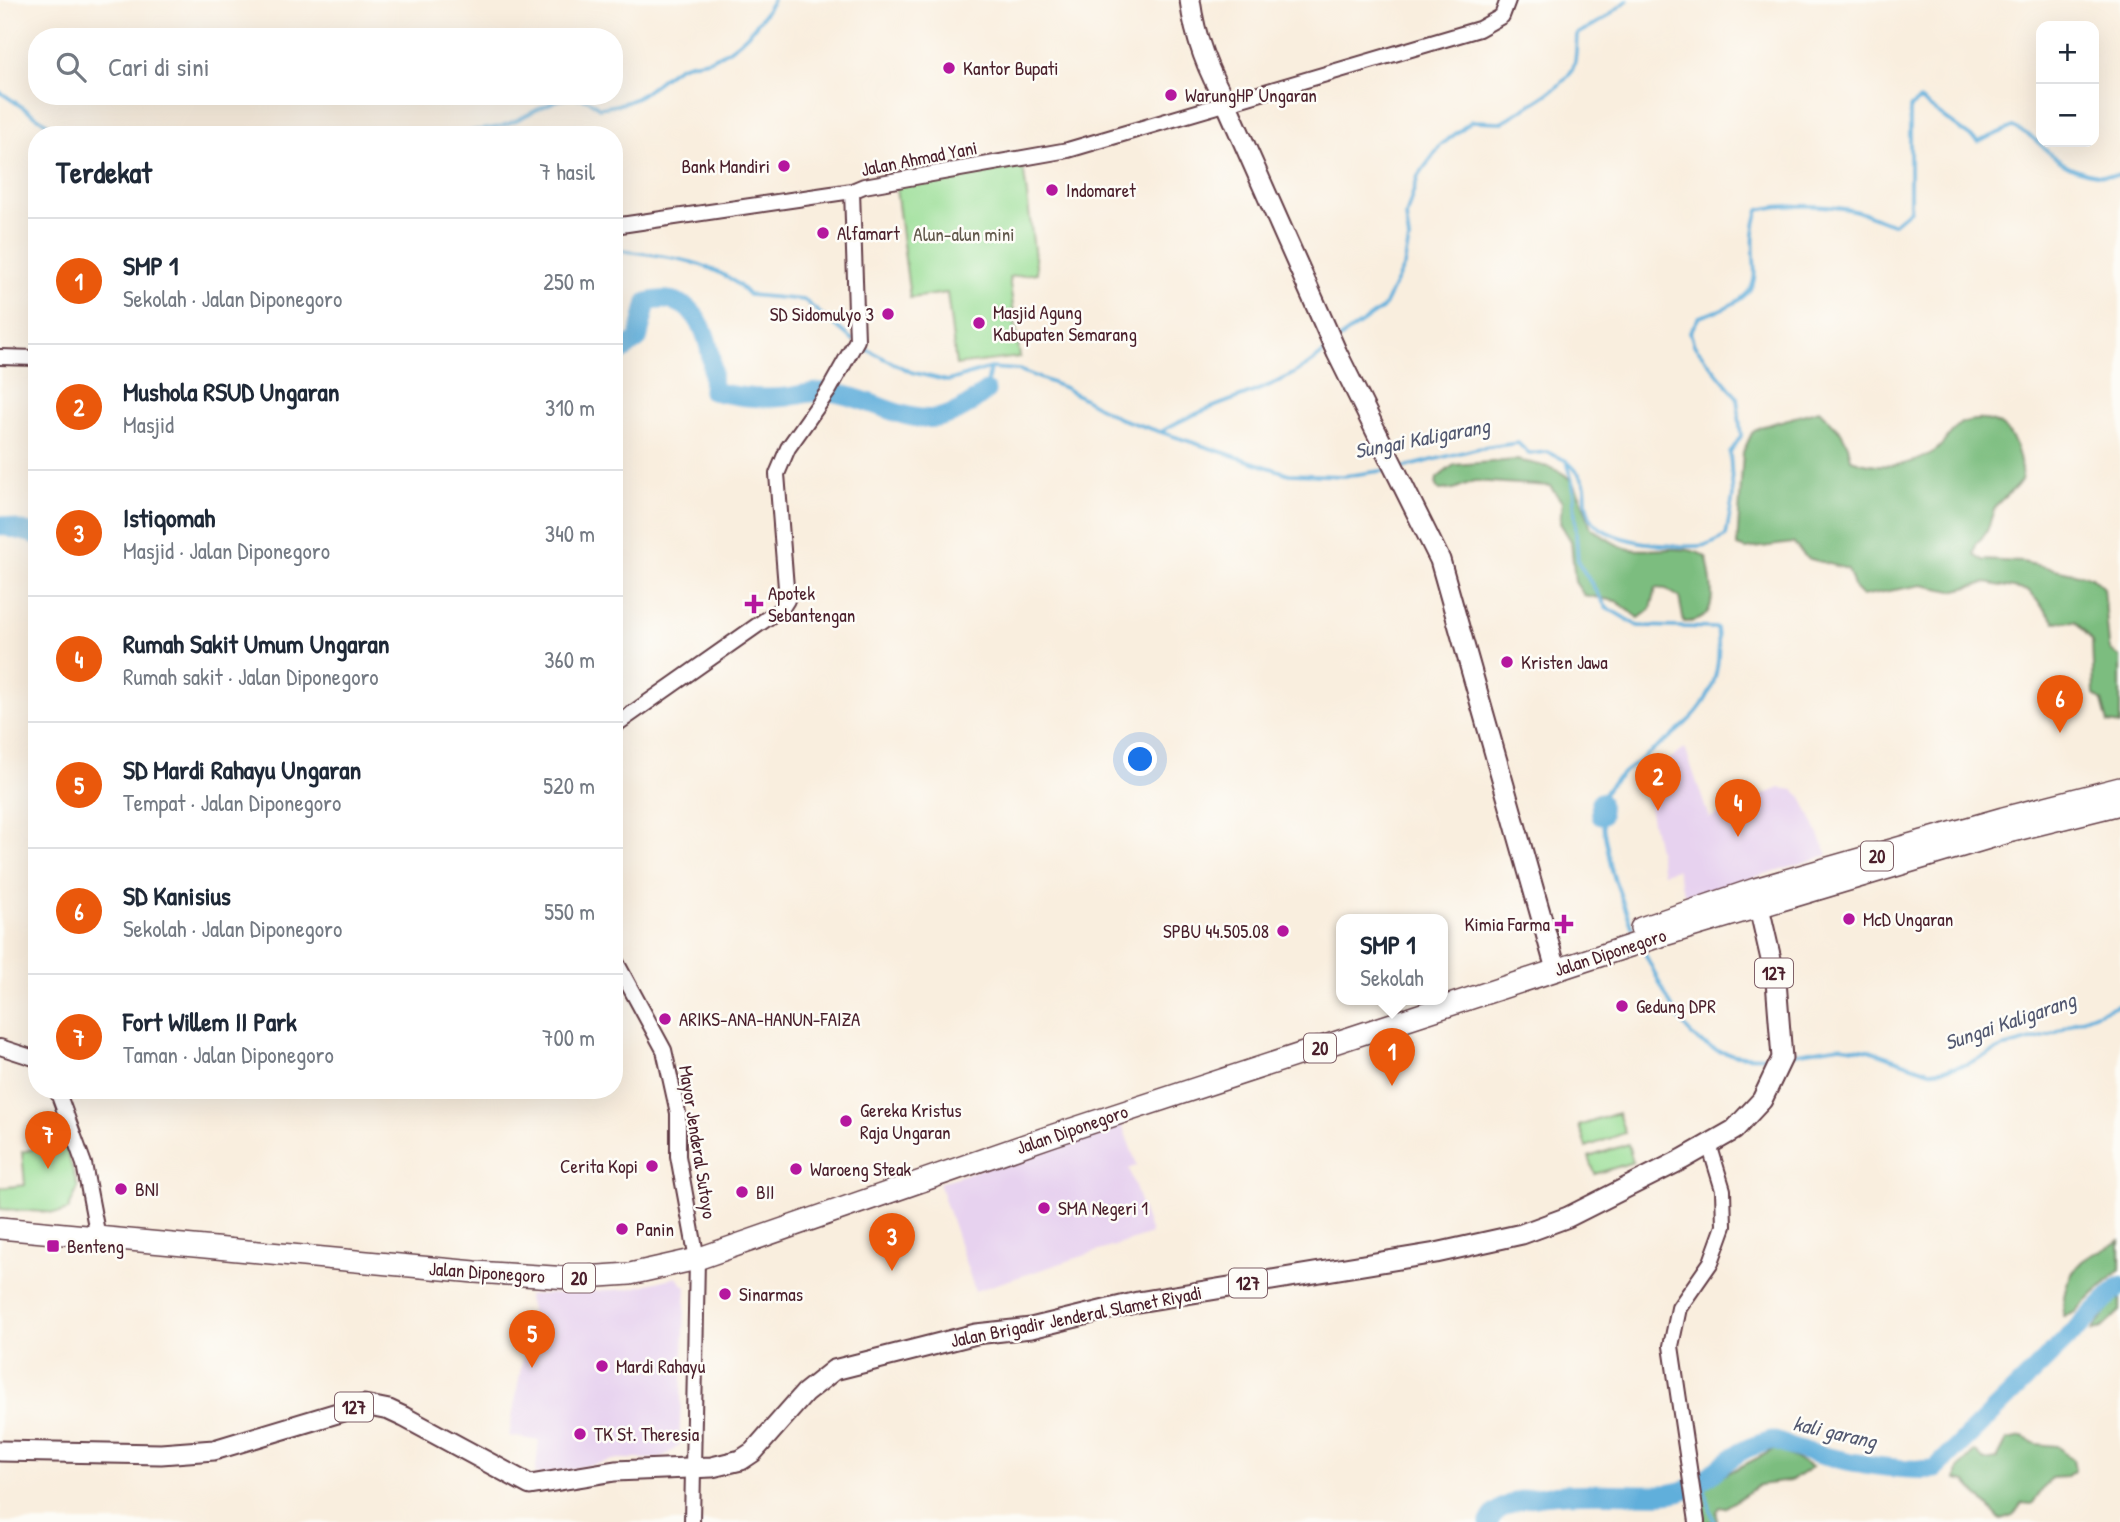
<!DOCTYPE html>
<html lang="id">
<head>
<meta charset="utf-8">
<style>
	body { margin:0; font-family:"Patrick Hand",sans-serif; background:#f2f2f3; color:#1f2937 }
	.controls { position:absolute; right:21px; top:21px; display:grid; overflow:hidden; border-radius:14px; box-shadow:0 7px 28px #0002 }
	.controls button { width:63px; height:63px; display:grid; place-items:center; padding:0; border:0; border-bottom:2px solid #e0e1e3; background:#fff; color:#1f2937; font:35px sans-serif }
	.you { position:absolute; left:1141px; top:760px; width:24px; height:24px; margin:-18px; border:5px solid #fff; border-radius:50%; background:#1a73e8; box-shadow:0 0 0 10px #1a73e833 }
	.badge { display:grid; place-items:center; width:46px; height:46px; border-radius:50%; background:#ea580c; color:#fff; font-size:23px; font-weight:700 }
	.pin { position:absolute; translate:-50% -58px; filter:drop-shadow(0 2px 4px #0008) }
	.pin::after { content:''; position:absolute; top:37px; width:24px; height:21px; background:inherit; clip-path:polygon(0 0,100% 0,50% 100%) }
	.popup { position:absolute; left:1336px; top:914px; width:112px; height:91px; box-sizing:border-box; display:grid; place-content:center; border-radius:14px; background:#fff; filter:drop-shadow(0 2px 5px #0005); font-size:23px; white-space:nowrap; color:#747a83 }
	.popup b { font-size:26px; color:#1f2937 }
	.popup::after { content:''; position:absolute; left:50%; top:100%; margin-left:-14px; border:14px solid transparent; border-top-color:#fff }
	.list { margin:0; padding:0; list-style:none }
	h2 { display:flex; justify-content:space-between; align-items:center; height:91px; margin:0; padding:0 28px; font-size:30px }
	h2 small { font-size:23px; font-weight:400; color:#747a83 }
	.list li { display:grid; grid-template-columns:46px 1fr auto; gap:21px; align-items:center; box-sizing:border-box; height:126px; padding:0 28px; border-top:2px solid #e0e1e3 }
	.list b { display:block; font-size:26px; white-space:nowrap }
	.list p { margin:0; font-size:23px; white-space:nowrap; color:#747a83 }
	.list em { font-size:23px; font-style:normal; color:#747a83 }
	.icon { flex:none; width:38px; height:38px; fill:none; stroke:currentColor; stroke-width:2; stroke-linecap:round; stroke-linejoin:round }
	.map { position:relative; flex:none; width:2120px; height:1522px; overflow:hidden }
	.search { position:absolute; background:#fff; box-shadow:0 7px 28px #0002; left:28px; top:28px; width:595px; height:77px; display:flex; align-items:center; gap:18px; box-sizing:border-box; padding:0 24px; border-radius:28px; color:#747a83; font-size:26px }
	.panel { position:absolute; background:#fff; box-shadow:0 7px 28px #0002; left:28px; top:126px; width:595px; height:973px; border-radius:28px }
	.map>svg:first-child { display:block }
	.built { fill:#e7d2ef }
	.green { fill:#9ade96; stroke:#727e60; stroke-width:2 }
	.forest { fill:#7bbd7f; stroke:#626e55; stroke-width:2 }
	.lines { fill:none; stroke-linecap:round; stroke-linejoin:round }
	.stream { stroke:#61afdb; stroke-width:3.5 }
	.river { stroke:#61afdb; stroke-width:19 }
	.minor-casing { stroke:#643e46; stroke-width:18 }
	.major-casing { stroke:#643e46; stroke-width:23 }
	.highway-casing { stroke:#643e46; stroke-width:24 }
	.minor { stroke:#fff; stroke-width:14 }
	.major { stroke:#fff; stroke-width:19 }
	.highway { stroke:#fff; stroke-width:21 }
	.poi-dot { fill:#b5179e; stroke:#fdfcf7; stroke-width:2.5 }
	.labels { text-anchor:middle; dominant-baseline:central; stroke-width:5; stroke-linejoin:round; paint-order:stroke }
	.shield { fill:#fdfcf7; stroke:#806168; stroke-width:2 }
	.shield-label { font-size:18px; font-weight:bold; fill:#4a1f2b }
	.poi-label { font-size:19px; fill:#4a1f2b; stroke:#fdfcf7; text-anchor:start }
	.street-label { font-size:19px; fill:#4a1f2b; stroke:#fdfcf7 }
	.park-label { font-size:19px; fill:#62584b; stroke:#fdfcf7 }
	.water-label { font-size:21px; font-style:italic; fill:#535971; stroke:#fdfcf7 }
</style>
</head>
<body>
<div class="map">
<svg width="2120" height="1522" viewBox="0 0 2120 1522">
	<rect width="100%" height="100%" fill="#fdfcf7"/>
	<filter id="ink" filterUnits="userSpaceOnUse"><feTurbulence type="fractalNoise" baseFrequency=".0143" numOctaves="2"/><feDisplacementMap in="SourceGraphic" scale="14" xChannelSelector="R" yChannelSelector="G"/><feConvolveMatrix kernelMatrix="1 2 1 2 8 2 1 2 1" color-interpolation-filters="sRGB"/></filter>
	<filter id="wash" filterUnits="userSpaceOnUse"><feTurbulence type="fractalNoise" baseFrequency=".00686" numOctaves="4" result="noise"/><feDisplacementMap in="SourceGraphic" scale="28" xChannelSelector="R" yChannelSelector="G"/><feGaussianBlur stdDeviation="1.57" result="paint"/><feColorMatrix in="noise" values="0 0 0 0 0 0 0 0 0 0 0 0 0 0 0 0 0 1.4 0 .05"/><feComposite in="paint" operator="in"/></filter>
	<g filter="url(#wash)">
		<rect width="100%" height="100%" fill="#f9eede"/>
		<path class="built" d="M 1685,748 L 1709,818 L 1780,788 L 1794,790 L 1802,797 L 1828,855 L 1686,898 L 1676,869 L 1663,873 L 1644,784 L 1657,768 Z
			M 1121,1122 L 1137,1165 L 1129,1169 L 1151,1234 L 975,1291 L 939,1183 Z
			M 676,1277 L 686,1287 L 679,1446 L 660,1459 L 618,1459 L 545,1475 L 535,1474 L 539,1441 L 509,1436 L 531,1310 L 527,1295 L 628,1289 Z"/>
		<path class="green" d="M 1023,165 L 1037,273 L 1009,277 L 1020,357 L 956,365 L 947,293 L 910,298 L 895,181 Z
			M 1618,1113 L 1625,1133 L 1586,1147 L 1579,1126 Z
			M 64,1141 L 78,1188 L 68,1210 L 59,1213 L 0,1209 L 0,1188 L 25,1185 L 22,1152 Z
			M 1628,1144 L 1633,1162 L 1595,1174 L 1589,1157 Z"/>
		<path class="forest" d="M 1819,410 L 1841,432 L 1848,445 L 1851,459 C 1878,469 1910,468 1935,451 C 1945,444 1951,430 1961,423 C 2005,410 2019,439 2022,478 C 2016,492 2001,496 1995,508 C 1988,522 1991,533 1976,543 L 1974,554 L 1982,560 L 2022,562 L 2092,577 L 2104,588 L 2109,646 L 2111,651 L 2120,657 L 2120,725 L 2108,723 L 2102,701 L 2094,695 L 2092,640 L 2075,621 L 2055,622 L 2029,591 L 1986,583 L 1952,591 L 1922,585 L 1862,596 L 1855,589 L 1848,569 L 1807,558 L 1793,543 L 1746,549 L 1737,546 L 1743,452 L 1752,433 L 1760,427 Z
			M 1516,460 C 1571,470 1575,474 1591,528 C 1603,536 1616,546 1630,549 C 1654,553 1688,542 1707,558 C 1712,584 1722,623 1684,622 L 1679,597 L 1666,589 L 1656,588 L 1651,609 L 1639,618 L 1616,601 L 1584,595 L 1575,582 L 1571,541 L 1560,523 L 1562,502 L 1550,486 L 1474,481 L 1454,489 L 1439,490 L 1436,486 L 1437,478 L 1454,465 Z
			M 2120,1240 L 2120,1269 L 2074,1313 L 2064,1316 C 2061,1295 2069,1267 2090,1256 C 2100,1250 2111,1248 2120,1240 Z
			M 2120,1293 L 2120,1311 L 2102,1328 L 2092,1331 Z
			M 2022,1437 L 2036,1444 L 2057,1446 L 2073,1460 L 2075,1470 L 2066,1477 L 2051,1478 L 2032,1504 L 2022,1503 L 2013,1516 L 2001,1520 L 1966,1482 L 1956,1480 L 1958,1469 L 1975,1451 L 1985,1461 L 1997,1459 L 2007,1440 Z
			M 1773,1450 L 1779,1450 L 1812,1467 L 1791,1481 L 1759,1485 L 1725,1508 L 1720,1507 L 1717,1511 L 1717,1522 L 1703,1522 L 1700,1496 L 1712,1481 Z"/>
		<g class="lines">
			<path class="stream" d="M 0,92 L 64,135
				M 468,135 L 472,131 C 482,129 494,129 504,125 C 533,117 571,79 599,108 C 643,102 642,92 675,69 C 686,61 699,63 711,59 C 740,48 758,25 773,0
				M 614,250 C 660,255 717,259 749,295 L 804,300 L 853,340
				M 1339,339 L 1383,308 L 1404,266 L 1409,240 L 1406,216 L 1418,176 L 1441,145 L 1472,121 L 1503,122 C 1523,107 1563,90 1573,68 C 1577,59 1576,44 1577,34 L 1603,20 L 1628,0
				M 858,345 L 911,372 L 948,381 L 990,368
				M 986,391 L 990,368 L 1019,370 L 1065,388 L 1118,418 L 1289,474 L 1344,476 L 1388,470
				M 1161,432 C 1213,399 1281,393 1328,349
				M 1569,463 C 1596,490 1579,489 1590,516 C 1601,544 1681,549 1707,545 C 1713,544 1720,539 1726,536 L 1733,496 L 1730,453 L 1741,436 L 1737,397 L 1694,345 L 1690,332 L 1699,317 C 1787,290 1739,270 1759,210 C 1782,203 1839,205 1862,213 C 1873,216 1881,221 1893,224 L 1910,210 L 1910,107 L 1920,100 L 1978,142 L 2013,127 C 2037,137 2038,145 2057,159 C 2074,172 2100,177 2120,175
				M 1402,468 L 1475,449 L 1518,443 L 1529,454 L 1547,452 L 1567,461 L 1573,485 L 1578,562 L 1606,607 L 1638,626 L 1717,628 C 1727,701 1688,724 1636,763 C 1619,776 1609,782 1600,802
				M 1601,816 L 1612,872 L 1632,927
				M 1643,950 C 1680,1019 1683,1062 1775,1056
				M 1790,1054 L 1840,1046 L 1869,1050 L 1929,1071 L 1947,1069 L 1965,1065 L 2002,1048 L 2054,1034 L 2074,1022 L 2120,1004
				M 1703,1483 L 1714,1522"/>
			<path class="river" d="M 614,357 L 638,339 L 647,302 C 702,287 715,350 712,391 C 738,397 761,400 787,397 C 802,395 814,390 830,392 C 894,402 925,447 986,391
				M 0,525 L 37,535
				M 1600,802 L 1601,816
				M 1489,1522 C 1505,1482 1625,1496 1663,1494 C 1704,1492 1715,1464 1746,1449 C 1754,1445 1764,1443 1772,1440 C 1815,1457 1889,1472 1935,1469 L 2120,1286"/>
		</g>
	</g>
	<g filter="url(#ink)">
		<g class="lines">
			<defs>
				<path id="minor" d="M 614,226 L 852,191 L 864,186 L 1068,150 L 1479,29 L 1502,16 L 1508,0
					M 0,357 L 37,358
					M 614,726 L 782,608 L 787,600 L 777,474 L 788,448 L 829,390 L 857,340 L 852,191
					M 614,958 L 664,1050 L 678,1113 L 678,1156 L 697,1259 L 692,1522
					M 0,1047 L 37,1059
					M 57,1090 L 84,1164 L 98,1237
					M 1697,1522 L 1671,1346 L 1679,1308 L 1711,1262 L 1724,1226 L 1723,1190 L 1709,1144"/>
				<path id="major" d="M 1190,0 C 1195,39 1208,71 1227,105 L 1337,353 L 1440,560 L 1556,969
					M 0,1451 L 161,1454 L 214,1450 L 364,1405 L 389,1410 L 404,1417 L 530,1485 L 615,1471 L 712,1467 L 741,1460 L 753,1452 L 805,1393 L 834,1370 L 976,1334 L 1031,1328 L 1138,1302 L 1436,1253 L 1522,1234 L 1568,1217 L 1683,1159 L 1734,1130 L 1762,1100 L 1782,1058 L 1776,981 L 1756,894"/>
				<path id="highway" d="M 1641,928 L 1755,889 L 2003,818 L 2120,788
					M 0,1228 L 475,1272 L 569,1278 L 630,1274 L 697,1259 L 1054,1135 L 1651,939 L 2012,831 L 2120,804"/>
			</defs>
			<use href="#minor" class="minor-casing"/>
			<use href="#major" class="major-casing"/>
			<use href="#highway" class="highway-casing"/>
			<use href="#minor" class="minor"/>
			<use href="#major" class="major"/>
			<use href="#highway" class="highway"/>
		</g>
	</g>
	<g class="poi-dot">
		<circle cx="949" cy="68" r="7"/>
		<circle cx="1171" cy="95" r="7"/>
		<circle cx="784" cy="166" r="7"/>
		<circle cx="1052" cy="190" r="7"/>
		<circle cx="823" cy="233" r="7"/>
		<circle cx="888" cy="314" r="7"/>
		<circle cx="979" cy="323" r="7"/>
		<path d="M750.5 593.5h7v7h7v7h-7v7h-7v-7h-7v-7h7z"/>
		<circle cx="1507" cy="662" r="7"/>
		<circle cx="1849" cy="919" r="7"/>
		<path d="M1560.5 913.5h7v7h7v7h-7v7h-7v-7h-7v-7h7z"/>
		<circle cx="1283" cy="931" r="7"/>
		<circle cx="1622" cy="1006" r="7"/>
		<circle cx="665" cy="1019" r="7"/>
		<circle cx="846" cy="1121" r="7"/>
		<circle cx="652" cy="1166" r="7"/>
		<circle cx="796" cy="1169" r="7"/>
		<circle cx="121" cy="1189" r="7"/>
		<circle cx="742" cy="1192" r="7"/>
		<circle cx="1044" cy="1208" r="7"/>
		<circle cx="622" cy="1229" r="7"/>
		<rect x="46" y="1239" width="14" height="14" rx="3.5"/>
		<circle cx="725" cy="1294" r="7"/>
		<circle cx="602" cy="1366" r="7"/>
		<circle cx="580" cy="1434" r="7"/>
	</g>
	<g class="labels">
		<g class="shield">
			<rect x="1861" y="841.5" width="32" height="29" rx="5"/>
			<rect x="1755" y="958.5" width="38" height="29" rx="5"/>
			<rect x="1304" y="1033.5" width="32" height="29" rx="5"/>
			<rect x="563" y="1263.5" width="32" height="29" rx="5"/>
			<rect x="1229" y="1268.5" width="38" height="29" rx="5"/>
			<rect x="335" y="1392.5" width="38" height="29" rx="5"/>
		</g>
		<g class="shield-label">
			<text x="1877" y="856">20</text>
			<text x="1774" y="973">127</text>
			<text x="1320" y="1048">20</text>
			<text x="579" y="1278">20</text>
			<text x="1248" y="1283">127</text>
			<text x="354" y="1407">127</text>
		</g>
		<g class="poi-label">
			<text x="963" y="68">Kantor Bupati</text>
			<text x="1185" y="95">WarungHP Ungaran</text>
			<text x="770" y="166" text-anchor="end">Bank Mandiri</text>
			<text x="1066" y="190">Indomaret</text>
			<text x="837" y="233">Alfamart</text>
			<text x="993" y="312">Masjid Agung<tspan x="993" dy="22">Kabupaten Semarang</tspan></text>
			<text x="874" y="314" text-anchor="end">SD Sidomulyo 3</text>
			<text x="768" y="593">Apotek<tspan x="768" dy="22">Sebantengan</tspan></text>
			<text x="1521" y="662">Kristen Jawa</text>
			<text x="1863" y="919">McD Ungaran</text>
			<text x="1550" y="924" text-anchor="end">Kimia Farma</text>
			<text x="1269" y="931" text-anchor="end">SPBU 44.505.08</text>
			<text x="1636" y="1006">Gedung DPR</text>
			<text x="679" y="1019">ARIKS-ANA-HANUN-FAIZA</text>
			<text x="860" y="1110">Gereka Kristus<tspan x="860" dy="22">Raja Ungaran</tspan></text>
			<text x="638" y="1166" text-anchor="end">Cerita Kopi</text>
			<text x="810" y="1169">Waroeng Steak</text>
			<text x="135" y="1189">BNI</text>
			<text x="756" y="1192">BII</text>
			<text x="1058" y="1208">SMA Negeri 1</text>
			<text x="636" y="1229">Panin</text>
			<text x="67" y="1246">Benteng</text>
			<text x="739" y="1294">Sinarmas</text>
			<text x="616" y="1366">Mardi Rahayu</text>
			<text x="594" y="1434">TK St. Theresia</text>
		</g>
		<g class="street-label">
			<text transform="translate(919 158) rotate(-11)">Jalan Ahmad Yani</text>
			<text transform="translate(1610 952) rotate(-18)">Jalan Diponegoro</text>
			<text transform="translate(1072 1129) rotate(-19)">Jalan Diponegoro</text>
			<text transform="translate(698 1142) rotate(81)">Mayor Jenderal Sutoyo</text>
			<text transform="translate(487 1272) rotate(4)">Jalan Diponegoro</text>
			<text transform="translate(1076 1316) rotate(-11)">Jalan Brigadir Jenderal Slamet Riyadi</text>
		</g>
		<g class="park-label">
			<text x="964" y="234">Alun-alun mini</text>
		</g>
		<g class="water-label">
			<text transform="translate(1422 438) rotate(-11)">Sungai Kaligarang</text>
			<text transform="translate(2010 1021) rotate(-19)">Sungai Kaligarang</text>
			<text transform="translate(1835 1432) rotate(13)">kali garang</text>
		</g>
	</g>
</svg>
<div class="controls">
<button>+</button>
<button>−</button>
</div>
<div class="you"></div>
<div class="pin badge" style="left:1392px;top:1086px">1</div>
<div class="popup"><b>SMP 1</b>Sekolah</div>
<div class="pin badge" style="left:1658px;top:811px">2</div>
<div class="pin badge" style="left:892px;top:1271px">3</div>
<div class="pin badge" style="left:1738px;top:837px">4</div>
<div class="pin badge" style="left:532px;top:1368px">5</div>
<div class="pin badge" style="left:2060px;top:733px">6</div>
<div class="pin badge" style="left:48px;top:1169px">7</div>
<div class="search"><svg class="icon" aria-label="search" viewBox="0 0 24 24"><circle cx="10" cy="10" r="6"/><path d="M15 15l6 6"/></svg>Cari di sini</div>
<section class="panel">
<h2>Terdekat<small>7 hasil</small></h2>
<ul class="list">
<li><span class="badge">1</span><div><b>SMP 1</b><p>Sekolah · Jalan Diponegoro</p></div><em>250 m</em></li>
<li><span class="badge">2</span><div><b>Mushola RSUD Ungaran</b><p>Masjid</p></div><em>310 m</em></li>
<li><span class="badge">3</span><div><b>Istiqomah</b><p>Masjid · Jalan Diponegoro</p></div><em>340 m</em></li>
<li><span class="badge">4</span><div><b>Rumah Sakit Umum Ungaran</b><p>Rumah sakit · Jalan Diponegoro</p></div><em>360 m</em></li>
<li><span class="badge">5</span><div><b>SD Mardi Rahayu Ungaran</b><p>Tempat · Jalan Diponegoro</p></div><em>520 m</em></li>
<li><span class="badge">6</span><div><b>SD Kanisius</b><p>Sekolah · Jalan Diponegoro</p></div><em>550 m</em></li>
<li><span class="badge">7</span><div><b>Fort Willem II Park</b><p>Taman · Jalan Diponegoro</p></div><em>700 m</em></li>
</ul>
</section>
</div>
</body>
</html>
